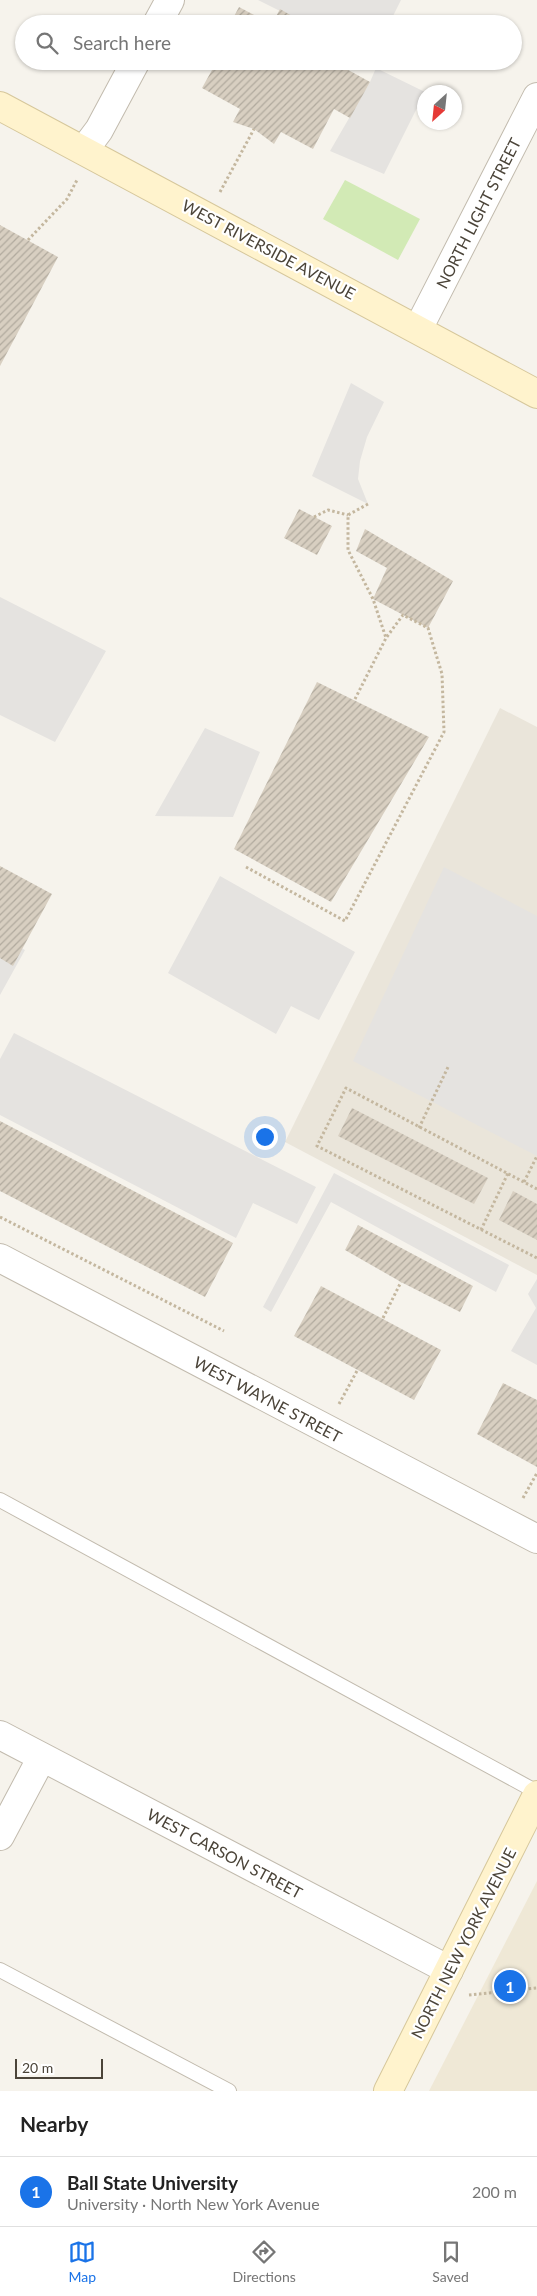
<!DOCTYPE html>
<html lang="en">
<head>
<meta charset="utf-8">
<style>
	body { margin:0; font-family:Lato,sans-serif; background:#f2f2f2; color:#222 }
	.compass { position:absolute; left:417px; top:85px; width:45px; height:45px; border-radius:50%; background:#fff; box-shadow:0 1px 4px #0004; rotate:207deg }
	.scale { position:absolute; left:15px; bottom:12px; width:88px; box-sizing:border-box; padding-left:5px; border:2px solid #4b4439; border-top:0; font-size:14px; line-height:18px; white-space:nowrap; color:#4b4439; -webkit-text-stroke:4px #fff; paint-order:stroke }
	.you { position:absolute; left:264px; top:1136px; width:18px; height:18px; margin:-12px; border:4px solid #fff; border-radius:50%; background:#1a73e8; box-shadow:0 0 0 8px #1a73e833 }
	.badge { display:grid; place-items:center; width:32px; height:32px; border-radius:50%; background:#1a73e8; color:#fff; font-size:16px; font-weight:700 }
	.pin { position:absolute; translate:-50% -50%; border:2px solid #fff; box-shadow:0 1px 5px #0006 }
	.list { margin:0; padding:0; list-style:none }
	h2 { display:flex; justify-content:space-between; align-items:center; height:65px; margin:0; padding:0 20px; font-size:21px }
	h2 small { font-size:16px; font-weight:400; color:#767676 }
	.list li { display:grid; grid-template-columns:32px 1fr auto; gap:15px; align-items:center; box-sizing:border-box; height:70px; padding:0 20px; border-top:1px solid #e0e0e0 }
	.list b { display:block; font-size:19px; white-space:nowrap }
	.list p { margin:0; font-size:16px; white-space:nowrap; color:#767676 }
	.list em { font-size:16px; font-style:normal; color:#767676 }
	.icon { flex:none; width:28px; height:28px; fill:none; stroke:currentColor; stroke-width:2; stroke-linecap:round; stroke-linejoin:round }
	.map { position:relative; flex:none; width:537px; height:2091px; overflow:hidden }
	.search { position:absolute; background:#fff; box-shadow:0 1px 4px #0004; left:15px; right:15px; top:15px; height:55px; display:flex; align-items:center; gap:12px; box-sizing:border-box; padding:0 18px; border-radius:28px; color:#767676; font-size:19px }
	.sheet { height:135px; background:#fff }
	nav { display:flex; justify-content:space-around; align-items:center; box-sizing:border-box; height:70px; border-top:1px solid #e0e0e0; background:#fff; font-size:14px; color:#767676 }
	nav a { display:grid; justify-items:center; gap:2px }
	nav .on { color:#1a73e8 }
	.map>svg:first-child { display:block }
	.residential { fill:#eae5da }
	.education { fill:#efe8d6 }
	.grass { fill:#d2eab5 }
	.parking { fill:#e5e3e0 }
	.building { fill:url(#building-hatch) }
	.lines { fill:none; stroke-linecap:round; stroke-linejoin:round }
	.lane-casing { stroke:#c2bbae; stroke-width:16 }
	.street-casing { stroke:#c2bbae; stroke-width:30 }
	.secondary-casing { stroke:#d6c79b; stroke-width:30 }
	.path { stroke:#c4b79f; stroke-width:3; stroke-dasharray:2.5 2.5; stroke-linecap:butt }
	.lane { stroke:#fff; stroke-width:14 }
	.street { stroke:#fff; stroke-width:28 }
	.secondary { stroke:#fff3cd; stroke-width:28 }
	.labels { text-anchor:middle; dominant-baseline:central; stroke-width:4.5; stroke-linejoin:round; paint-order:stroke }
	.street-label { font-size:16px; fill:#4b4439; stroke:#fff }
</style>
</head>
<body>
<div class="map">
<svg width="537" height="2091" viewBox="0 0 537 2091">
	<defs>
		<pattern id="building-hatch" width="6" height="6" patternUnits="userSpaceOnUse" patternTransform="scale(1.25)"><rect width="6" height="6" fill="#d8cfc1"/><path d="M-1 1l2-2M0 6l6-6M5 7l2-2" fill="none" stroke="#b1aa9e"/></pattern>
	</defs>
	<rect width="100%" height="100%" fill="#f6f3ec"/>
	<path class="residential" d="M 500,708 L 537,727 L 537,1275 L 285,1142 Z"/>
	<path class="education" d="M 537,1881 L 537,2091 L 429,2091 Z"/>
	<path class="grass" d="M 345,180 L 420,219 L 398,260 L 323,219 Z"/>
	<path class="parking" d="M 258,0 L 401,0 L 389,24 L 306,24 Z
		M 376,68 L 425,92 L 384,174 L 330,151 L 370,82 Z
		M 351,383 L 384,402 L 367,437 L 360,461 L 358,479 L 368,504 L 312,476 Z
		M 0,597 L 106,651 L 55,742 L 0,715 Z
		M 205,728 L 260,752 L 233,817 L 155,816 Z
		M 444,867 L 537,916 L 537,1156 L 353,1061 Z
		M 220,876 L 355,952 L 319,1020 L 291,1006 L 276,1034 L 168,973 Z
		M 0,937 L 25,950 L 0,995 Z
		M 14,1033 L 316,1187 L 297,1224 L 253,1203 L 236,1238 L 0,1115 L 0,1059 Z
		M 334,1173 L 509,1265 L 496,1292 L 331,1202 L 271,1312 L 263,1307 Z
		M 537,1279 L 537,1365 L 511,1351 L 536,1308 L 528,1294 Z"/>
	<path class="building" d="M 239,7 L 271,24 L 230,24 Z
		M 280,9 L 306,24 L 272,24 Z
		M 217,61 L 332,61 L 370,82 L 350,118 L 334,109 L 313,149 L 281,132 L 274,144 L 254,129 L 233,122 L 240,109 L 202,88 Z
		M 0,225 L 58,257 L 0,366 Z
		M 299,509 L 332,526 L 317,555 L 284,538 Z
		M 365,529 L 453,581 L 428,628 L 373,599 L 387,568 L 356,551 Z
		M 317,682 L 429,737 L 331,902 L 234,849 Z
		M 0,866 L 52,894 L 13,966 L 0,958 Z
		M 352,1108 L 488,1178 L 474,1204 L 338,1136 Z
		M 0,1121 L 233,1243 L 205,1297 L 0,1191 Z
		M 513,1191 L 537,1204 L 537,1240 L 499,1220 Z
		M 358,1225 L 473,1286 L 460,1312 L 401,1282 L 345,1250 Z
		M 321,1286 L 441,1350 L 414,1400 L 294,1336 Z
		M 503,1383 L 537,1400 L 537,1467 L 477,1434 Z"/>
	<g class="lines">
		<defs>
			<path id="lane" d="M 0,1500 L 537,1792
				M 0,1970 L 229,2091"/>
			<path id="street" d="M 157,24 L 170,0
				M 84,150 L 99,130 L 136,61
				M 418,329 L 537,97
				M 0,1258 L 537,1539
				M 0,1735 L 449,1970
				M 0,1836 L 42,1757"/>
			<path id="secondary" d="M 0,106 L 537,394
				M 388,2091 L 537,1795"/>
		</defs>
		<use href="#lane" class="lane-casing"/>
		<use href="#street" class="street-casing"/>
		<use href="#secondary" class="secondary-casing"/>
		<path class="path" d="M 220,192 L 254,129
			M 28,240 L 67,199 L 77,180
			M 368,504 L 348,515 L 348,550 L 373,599 L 386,638
			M 314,517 L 328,510 L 348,515
			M 246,867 L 345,921 L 444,732 L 442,674 L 428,628 L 403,615 L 386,638 L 354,701
			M 419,1128 L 448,1067
			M 524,1182 L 537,1156
			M 537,1189 L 346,1088 L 317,1146 L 537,1258
			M 0,1217 L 224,1331
			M 481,1230 L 508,1173
			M 383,1318 L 401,1282
			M 339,1404 L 358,1369
			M 523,1498 L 537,1473
			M 469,1995 L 537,1988"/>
		<use href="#lane" class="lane"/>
		<use href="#street" class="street"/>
		<use href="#secondary" class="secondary"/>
	</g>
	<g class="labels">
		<g class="street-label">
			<text transform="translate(478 213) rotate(-63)">NORTH LIGHT STREET</text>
			<text transform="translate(269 249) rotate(28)">WEST RIVERSIDE AVENUE</text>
			<text transform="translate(268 1399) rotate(28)">WEST WAYNE STREET</text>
			<text transform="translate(225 1853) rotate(28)">WEST CARSON STREET</text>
			<text transform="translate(463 1943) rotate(-63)">NORTH NEW YORK AVENUE</text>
		</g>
	</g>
</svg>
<svg class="compass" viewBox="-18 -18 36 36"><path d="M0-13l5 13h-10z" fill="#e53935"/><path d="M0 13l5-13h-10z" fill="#767676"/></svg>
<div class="scale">20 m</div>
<div class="you"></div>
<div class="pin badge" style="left:510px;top:1986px">1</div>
<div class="search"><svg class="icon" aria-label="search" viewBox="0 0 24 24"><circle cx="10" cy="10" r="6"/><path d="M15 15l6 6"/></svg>Search here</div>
</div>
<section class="sheet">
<h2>Nearby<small></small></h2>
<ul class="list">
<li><span class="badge">1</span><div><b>Ball State University</b><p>University · North New York Avenue</p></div><em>200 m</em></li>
</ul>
</section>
<nav>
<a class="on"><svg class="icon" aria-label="map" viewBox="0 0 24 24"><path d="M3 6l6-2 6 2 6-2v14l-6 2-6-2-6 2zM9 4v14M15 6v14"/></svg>Map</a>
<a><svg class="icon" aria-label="directions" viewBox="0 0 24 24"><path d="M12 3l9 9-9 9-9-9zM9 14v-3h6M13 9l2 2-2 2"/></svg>Directions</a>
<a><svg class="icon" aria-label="saved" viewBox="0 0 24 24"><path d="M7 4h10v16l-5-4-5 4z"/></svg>Saved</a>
</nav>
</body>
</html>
